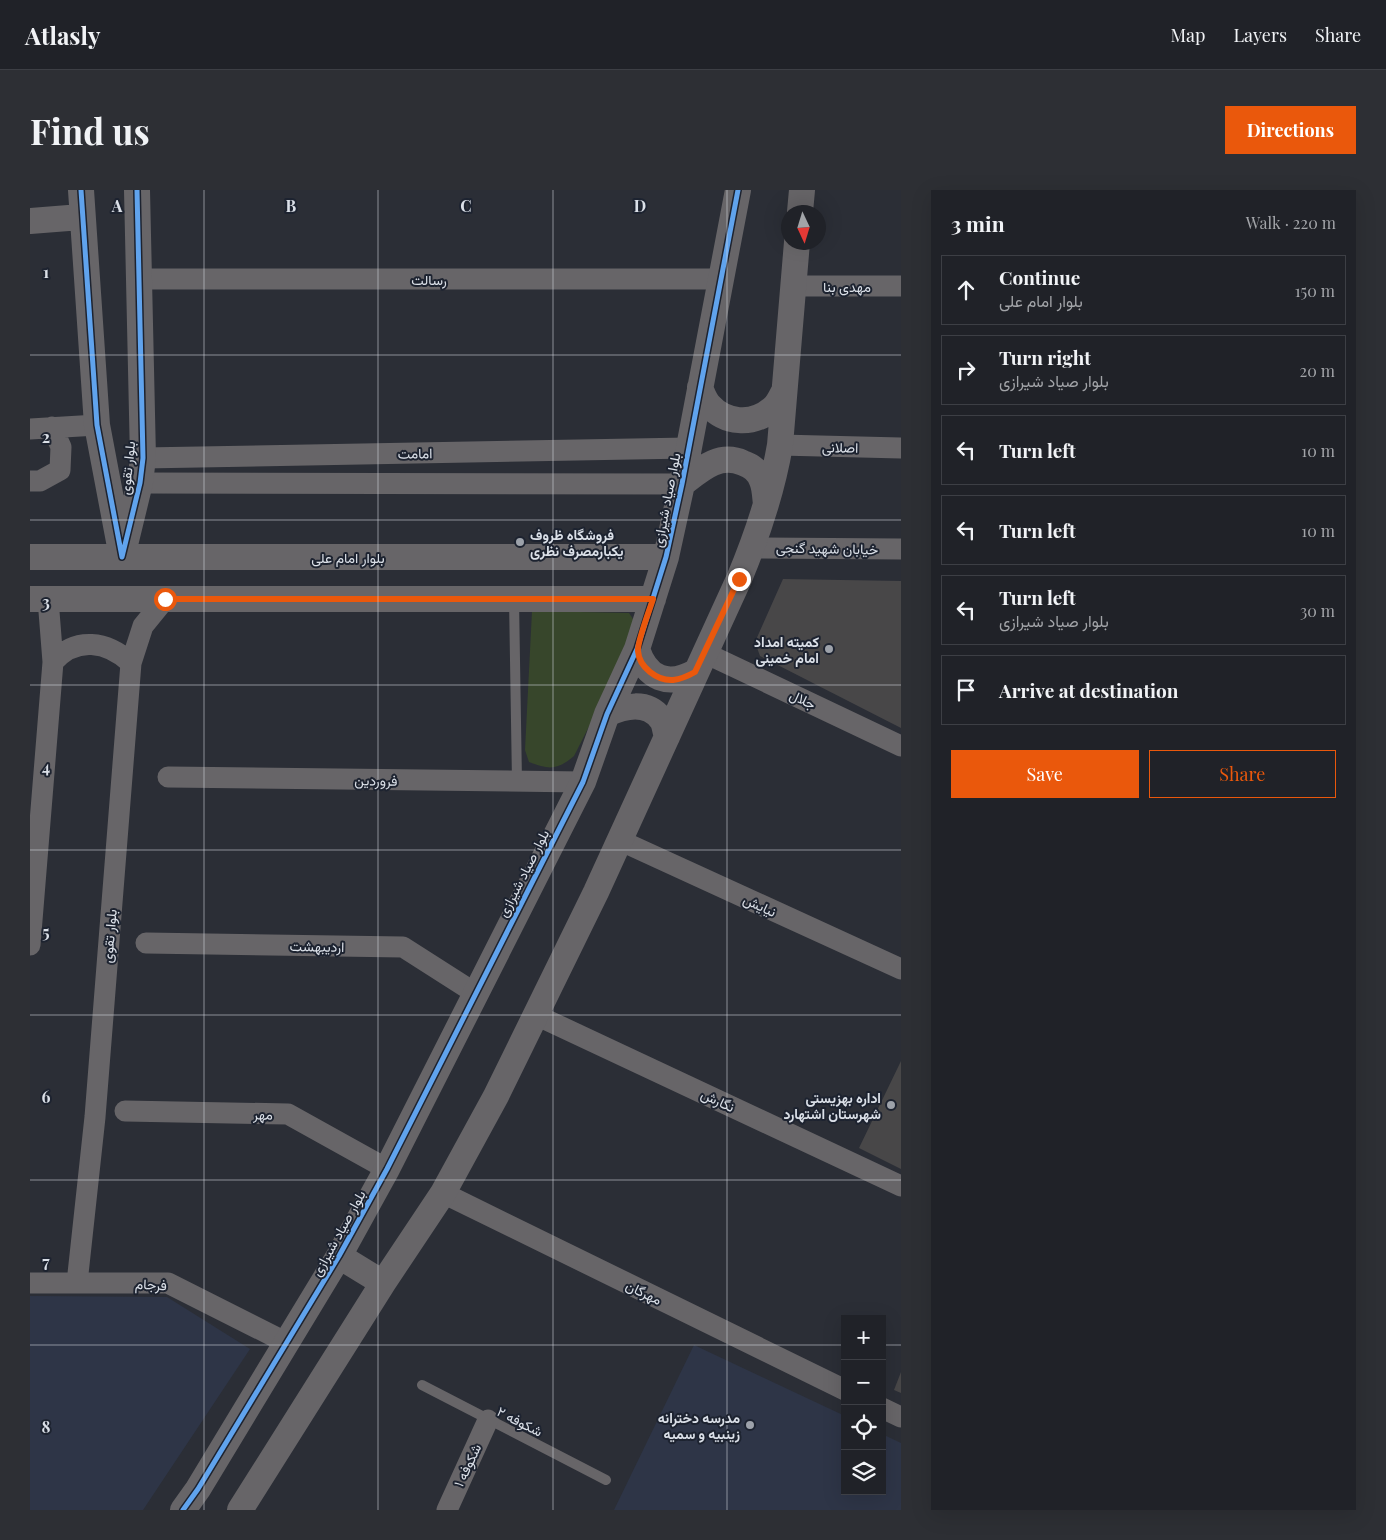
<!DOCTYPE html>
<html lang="en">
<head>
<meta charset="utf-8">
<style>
	body { margin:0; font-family:"Playfair Display",Vazirmatn,serif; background:#2d2f34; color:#f1f3f6 }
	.controls { position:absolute; right:15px; bottom:15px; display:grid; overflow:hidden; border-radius:0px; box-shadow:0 5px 20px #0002 }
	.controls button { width:45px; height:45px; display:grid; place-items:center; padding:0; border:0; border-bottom:1px solid #3d3f45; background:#202228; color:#f1f3f6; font:25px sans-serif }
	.compass { position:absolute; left:751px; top:15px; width:45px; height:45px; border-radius:50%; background:#202228; box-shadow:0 5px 20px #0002; rotate:176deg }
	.stop { position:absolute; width:15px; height:15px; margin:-11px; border:4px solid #ea580c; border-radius:50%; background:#fff }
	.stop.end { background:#ea580c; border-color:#fff; box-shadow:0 1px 5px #0008 }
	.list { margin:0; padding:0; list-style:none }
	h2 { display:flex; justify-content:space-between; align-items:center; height:65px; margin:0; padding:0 20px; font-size:21px }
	h2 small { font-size:16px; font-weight:400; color:#a2a4a8 }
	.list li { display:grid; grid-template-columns:32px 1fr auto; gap:15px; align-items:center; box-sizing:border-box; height:70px; margin:0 10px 10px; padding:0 10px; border:1px solid #3d3f45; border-radius:0px }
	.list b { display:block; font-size:19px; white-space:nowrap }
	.list p { margin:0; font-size:16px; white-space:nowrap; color:#a2a4a8 }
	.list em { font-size:16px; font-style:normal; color:#a2a4a8 }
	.actions { display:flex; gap:10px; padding:15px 20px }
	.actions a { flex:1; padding:11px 0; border:1px solid #ea580c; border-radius:0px; text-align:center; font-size:18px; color:#ea580c }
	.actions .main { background:#ea580c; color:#fff }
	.icon { flex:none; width:28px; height:28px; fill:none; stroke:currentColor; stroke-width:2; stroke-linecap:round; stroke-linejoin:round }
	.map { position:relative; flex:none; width:871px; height:1320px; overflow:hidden; border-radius:0px }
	header { display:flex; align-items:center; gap:30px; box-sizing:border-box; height:70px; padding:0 25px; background:#202228; border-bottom:1px solid #3d3f45 }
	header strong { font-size:24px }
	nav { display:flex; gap:28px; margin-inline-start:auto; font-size:18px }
	.intro { display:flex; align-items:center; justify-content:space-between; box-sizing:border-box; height:120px; padding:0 30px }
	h1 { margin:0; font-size:35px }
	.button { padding:12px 22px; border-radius:0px; background:#ea580c; color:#fff; font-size:18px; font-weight:700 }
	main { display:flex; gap:30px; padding:0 30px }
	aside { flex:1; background:#202228; border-radius:0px; box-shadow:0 5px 20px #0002 }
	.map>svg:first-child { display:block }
	.built { fill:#2e3547 }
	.green { fill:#37462b }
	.building { fill:#484748 }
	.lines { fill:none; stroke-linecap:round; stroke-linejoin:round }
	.service { stroke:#676568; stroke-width:10 }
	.minor { stroke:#676568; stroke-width:21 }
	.tertiary { stroke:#676568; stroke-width:26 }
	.cycleway-casing { stroke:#1d2330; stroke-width:8 }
	.cycleway { stroke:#60a3ed; stroke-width:5 }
	.route { stroke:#ea580c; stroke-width:6 }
	.grid { fill:none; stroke:#dbe0e8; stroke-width:1; stroke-opacity:0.55 }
	.poi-dot { fill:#9da2aa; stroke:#1d2330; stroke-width:2 }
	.labels { text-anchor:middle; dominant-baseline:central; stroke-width:4; stroke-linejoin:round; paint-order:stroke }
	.street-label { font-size:14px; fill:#dbe0e8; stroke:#1d2330 }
	.poi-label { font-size:14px; font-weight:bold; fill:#dbe0e8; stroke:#1d2330; text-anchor:end }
	.grid-label { font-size:16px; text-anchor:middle; font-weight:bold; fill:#dbe0e8; stroke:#1d2330; stroke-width:4; stroke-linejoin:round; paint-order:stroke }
</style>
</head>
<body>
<header>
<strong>Atlasly</strong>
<nav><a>Map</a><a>Layers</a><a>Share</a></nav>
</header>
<div class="intro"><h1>Find us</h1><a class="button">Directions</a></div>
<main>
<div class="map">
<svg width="871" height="1320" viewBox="0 0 871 1320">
	<rect width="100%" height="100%" fill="#2b2e36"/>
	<path class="built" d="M 0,1106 L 137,1107 L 220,1159 L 113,1320 L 0,1320 Z
		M 664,1155 L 815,1226 L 815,1301 L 852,1301 L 852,1244 L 871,1253 L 871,1320 L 584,1320 Z"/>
	<path class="green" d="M 502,421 L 599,423 L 609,438 L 544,566 C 527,580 520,580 499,572 L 495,560 Z"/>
	<path class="building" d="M 753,389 L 871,391 L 871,538 L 730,466 L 725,452 Z
		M 871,871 L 871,979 L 829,958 Z
		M 871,1182 L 871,1203 L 864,1200 Z"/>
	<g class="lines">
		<path class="service" d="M 484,409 L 487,592
			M 392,1195 L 576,1290"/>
		<path class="minor" d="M 109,89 L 690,89
			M 763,96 L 871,96
			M 0,239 L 67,235
			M 750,255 L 871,258
			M 113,268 L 658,258
			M 0,291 L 10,291 L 30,280 L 31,257 L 22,237
			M 110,293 L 652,294
			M 722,358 L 871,359
			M 675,463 L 871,556
			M 23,472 C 46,446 77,451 101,473
			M 138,587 L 553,592
			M 589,650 L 871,779
			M 116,753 L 373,757 L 445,803
			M 0,755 L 23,472 L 18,409
			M 506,825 L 871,996
			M 95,921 L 258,924 L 357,979
			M 413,1003 L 815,1200
			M 0,1093 L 138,1093 L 257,1153
			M 47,1093 L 65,927 L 101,473 L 113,436 L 135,409
			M 852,1218 L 871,1227
			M 417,1320 L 458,1230"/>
		<path class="tertiary" d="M 51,0 L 67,235 L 92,367 L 110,293 L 113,268 L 107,0
			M 770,22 L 772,0
			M 0,31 L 51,27
			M 670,197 C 672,203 675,210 679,215 C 695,233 722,236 742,219 C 746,216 750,209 753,203
			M 652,294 C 670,280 689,262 713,273 C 722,276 729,282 732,291 C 735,298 735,307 736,314
			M 0,367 L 636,367
			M 0,409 L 623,409
			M 607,459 C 617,489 638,497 665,482
			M 577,524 C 594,516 617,510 631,529 C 635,533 635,542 637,547
			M 309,1066 L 353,1093
			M 153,1320 L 168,1299 L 309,1066 L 357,979 L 553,592 L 577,524 L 607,459 L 636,367 L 652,294 L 708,0
			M 210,1320 L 353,1093 L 413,1003 L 466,906 L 566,702 L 709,389 C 727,346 742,302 750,255 L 767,52"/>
		<defs>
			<path id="cycleway" d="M 51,0 L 67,235 L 92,367 L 110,293 L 113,268 L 107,0
				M 153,1320 L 168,1299 L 309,1066 L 357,979 L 553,592 L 577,524 L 607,459 L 636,367 L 652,294 L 708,0"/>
		</defs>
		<use href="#cycleway" class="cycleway-casing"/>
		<use href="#cycleway" class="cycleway"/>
	</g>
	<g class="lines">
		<path class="route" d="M 135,409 L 623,409 C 620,419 607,452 608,461 C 609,477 627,491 643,490 C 652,489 658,486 665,482 L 709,389"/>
	</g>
	<path class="grid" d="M 174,0 L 174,1320M 348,0 L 348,1320M 523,0 L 523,1320M 697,0 L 697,1320M 0,165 L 871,165M 0,330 L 871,330M 0,495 L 871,495M 0,660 L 871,660M 0,825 L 871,825M 0,990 L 871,990M 0,1155 L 815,1155M 852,1155 L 871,1155"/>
	<g class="poi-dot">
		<circle cx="490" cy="352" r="5"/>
		<circle cx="799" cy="459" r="5"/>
		<circle cx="861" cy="915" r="5"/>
		<circle cx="720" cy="1235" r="5"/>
	</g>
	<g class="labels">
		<g class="street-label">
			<text x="399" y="89">رسالت</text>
			<text x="817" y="96">مهدی بنا</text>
			<text transform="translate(810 257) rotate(1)">اصلانی</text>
			<text transform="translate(385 263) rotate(-1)">امامت</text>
			<text transform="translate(97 278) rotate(-84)">بلوار تقوی</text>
			<text transform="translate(636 310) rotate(-79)">بلوار صیاد شیرازی</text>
			<text transform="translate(797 358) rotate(1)">خیابان شهید گنجی</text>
			<text x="318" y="367">بلوار امام علی</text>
			<text transform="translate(773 509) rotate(25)">جلال</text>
			<text transform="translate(346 590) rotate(1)">فروردین</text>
			<text transform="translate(493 683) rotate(-63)">بلوار صیاد شیرازی</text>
			<text transform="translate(730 715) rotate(25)">نیایش</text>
			<text transform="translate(79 746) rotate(-85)">بلوار تقوی</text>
			<text transform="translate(287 756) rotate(1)">اردیبهشت</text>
			<text transform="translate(688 910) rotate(25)">نگارش</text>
			<text transform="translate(233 924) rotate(1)">مهر</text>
			<text transform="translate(308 1043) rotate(-61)">بلوار صیاد شیرازی</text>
			<text transform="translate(121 1094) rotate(3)">فرجام</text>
			<text transform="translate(614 1102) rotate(26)">مهرگان</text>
			<text transform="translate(490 1231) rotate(27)">شکوفه ۲</text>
			<text transform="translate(437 1275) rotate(-65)">شکوفه ۱</text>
		</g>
		<g class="poi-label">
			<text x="500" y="344" text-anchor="start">فروشگاه ظروف<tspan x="500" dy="16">یکبارمصرف نظری</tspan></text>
			<text x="789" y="451">کمیته امداد<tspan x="789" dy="16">امام خمینی</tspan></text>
			<text x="851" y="907">اداره بهزیستی<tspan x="851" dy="16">شهرستان اشتهارد</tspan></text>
			<text x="710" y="1227">مدرسه دخترانه<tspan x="710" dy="16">زینبیه و سمیه</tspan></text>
		</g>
	</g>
	<g class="grid-label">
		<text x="87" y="22">A</text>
		<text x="261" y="22">B</text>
		<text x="436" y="22">C</text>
		<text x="610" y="22">D</text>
		<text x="16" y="88">1</text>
		<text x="16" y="253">2</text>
		<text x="16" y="418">3</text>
		<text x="16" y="583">4</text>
		<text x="16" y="748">5</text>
		<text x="16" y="913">6</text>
		<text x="16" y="1078">7</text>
		<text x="16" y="1243">8</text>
	</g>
</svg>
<div class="controls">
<button>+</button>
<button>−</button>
<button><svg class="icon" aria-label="locate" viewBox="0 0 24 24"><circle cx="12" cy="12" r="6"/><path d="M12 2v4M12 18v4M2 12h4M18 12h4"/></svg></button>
<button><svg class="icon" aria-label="layers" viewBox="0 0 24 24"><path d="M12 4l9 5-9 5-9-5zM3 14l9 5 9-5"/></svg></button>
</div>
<svg class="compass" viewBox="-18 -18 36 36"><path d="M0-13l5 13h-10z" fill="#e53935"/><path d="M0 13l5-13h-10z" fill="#a2a4a8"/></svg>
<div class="stop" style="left:135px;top:409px"></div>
<div class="stop end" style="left:709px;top:389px"></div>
</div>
<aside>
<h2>3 min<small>Walk · 220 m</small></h2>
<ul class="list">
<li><svg class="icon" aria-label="ahead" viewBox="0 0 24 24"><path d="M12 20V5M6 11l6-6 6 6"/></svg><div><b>Continue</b><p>بلوار امام علی</p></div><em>150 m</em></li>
<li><svg class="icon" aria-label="right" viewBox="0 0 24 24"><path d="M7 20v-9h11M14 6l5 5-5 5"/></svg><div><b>Turn right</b><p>بلوار صیاد شیرازی</p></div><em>20 m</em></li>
<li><svg class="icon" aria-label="left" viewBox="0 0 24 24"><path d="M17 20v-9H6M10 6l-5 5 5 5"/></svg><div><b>Turn left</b></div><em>10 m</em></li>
<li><svg class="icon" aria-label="left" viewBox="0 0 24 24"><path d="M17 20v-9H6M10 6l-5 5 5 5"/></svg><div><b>Turn left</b></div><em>10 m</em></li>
<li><svg class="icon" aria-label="left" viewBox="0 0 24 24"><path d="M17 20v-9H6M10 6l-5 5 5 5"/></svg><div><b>Turn left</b><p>بلوار صیاد شیرازی</p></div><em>30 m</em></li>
<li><svg class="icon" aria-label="arrive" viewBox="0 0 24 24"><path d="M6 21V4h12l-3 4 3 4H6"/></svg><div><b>Arrive at destination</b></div></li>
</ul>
<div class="actions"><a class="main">Save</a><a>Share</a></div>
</aside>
</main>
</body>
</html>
